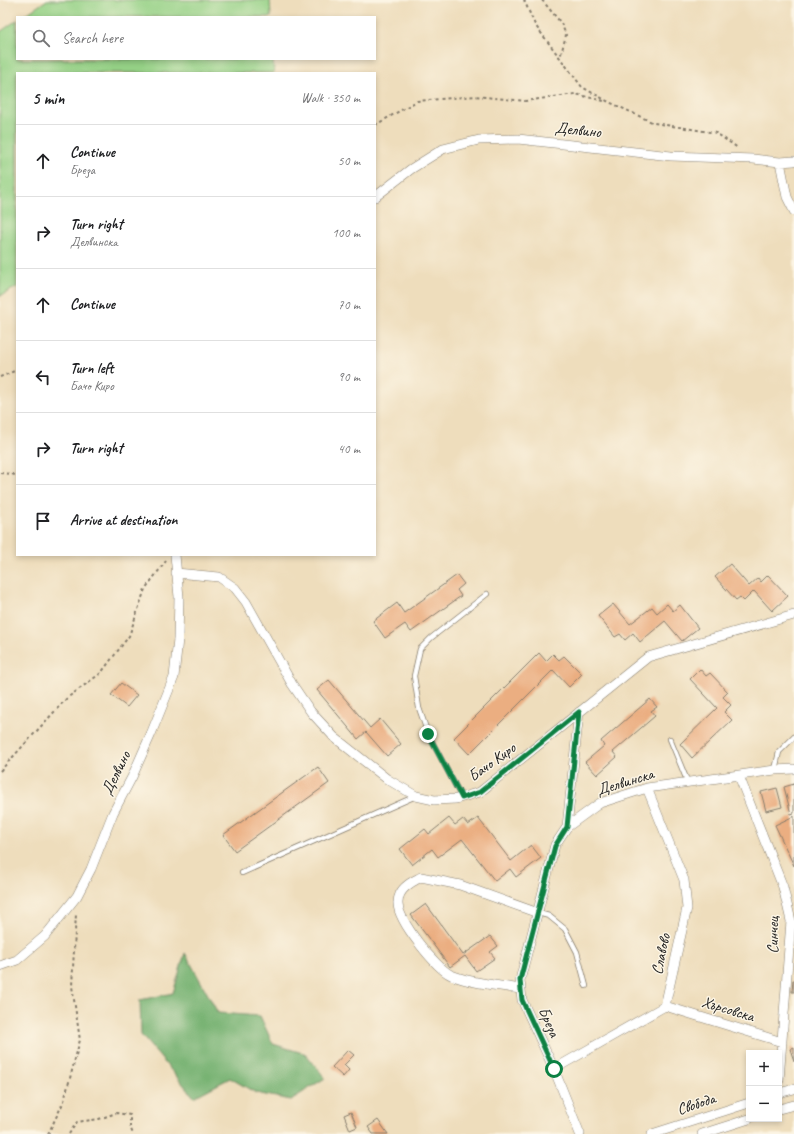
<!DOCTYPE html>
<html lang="en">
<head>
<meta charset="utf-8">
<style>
	body { margin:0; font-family:Caveat,sans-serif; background:#f6f6f6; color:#202124 }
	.controls { position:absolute; right:12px; bottom:12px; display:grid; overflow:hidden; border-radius:0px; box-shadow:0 2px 6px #0003 }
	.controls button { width:36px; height:36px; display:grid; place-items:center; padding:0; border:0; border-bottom:1px solid #e0e0e0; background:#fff; color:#202124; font:20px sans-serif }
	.stop { position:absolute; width:12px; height:12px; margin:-9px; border:3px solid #0b8043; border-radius:50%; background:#fff }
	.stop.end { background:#0b8043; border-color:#fff; box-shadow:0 1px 4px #0008 }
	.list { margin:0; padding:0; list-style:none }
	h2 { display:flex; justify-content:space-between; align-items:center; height:52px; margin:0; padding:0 16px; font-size:17px }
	h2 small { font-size:13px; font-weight:400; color:#757577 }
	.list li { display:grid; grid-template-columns:26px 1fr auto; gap:12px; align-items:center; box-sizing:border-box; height:72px; padding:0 16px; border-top:1px solid #e0e0e0 }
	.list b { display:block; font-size:15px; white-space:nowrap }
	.list p { margin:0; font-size:13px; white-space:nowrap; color:#757577 }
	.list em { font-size:13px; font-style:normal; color:#757577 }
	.icon { flex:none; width:22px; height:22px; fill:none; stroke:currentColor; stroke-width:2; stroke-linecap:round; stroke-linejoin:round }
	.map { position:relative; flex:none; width:794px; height:1134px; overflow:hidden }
	.search { position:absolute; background:#fff; box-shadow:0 2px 6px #0003; left:16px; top:16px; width:360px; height:44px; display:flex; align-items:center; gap:10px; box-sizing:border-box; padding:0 14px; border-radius:0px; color:#757577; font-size:15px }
	.panel { position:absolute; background:#fff; box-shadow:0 2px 6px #0003; left:16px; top:72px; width:360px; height:484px; border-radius:0px }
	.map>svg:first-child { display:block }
	.green { fill:#95d186; stroke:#587651 }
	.forest { fill:#78b373; stroke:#4a6848 }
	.building { fill:#ebae81 }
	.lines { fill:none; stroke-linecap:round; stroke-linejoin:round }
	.service-casing { stroke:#857c6c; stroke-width:6 }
	.minor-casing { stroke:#857c6c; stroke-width:10 }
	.path { stroke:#857c6c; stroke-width:2; stroke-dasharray:3 3; stroke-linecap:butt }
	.service { stroke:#fff; stroke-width:4.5 }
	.minor { stroke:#fff; stroke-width:9 }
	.route { stroke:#0b8043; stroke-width:5 }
	.labels { text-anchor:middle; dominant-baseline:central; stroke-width:3; stroke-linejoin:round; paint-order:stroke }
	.street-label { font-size:16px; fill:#1c1c1c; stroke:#fcf5e5 }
</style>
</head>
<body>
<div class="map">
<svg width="794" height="1134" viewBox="0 0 794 1134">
	<rect width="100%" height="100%" fill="#fcf5e5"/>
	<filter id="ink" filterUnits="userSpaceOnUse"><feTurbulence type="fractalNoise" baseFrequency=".025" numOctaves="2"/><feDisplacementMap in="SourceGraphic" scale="8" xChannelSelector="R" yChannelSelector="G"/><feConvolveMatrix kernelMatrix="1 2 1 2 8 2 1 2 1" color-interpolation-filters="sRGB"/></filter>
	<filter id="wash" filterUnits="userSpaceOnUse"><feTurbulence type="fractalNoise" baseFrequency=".012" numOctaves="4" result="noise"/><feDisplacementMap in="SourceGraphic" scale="16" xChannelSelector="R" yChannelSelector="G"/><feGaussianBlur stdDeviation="0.9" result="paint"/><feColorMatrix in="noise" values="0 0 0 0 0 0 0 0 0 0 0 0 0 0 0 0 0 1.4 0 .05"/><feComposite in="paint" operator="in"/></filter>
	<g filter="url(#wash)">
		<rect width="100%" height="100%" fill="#eeddbc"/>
		<path class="green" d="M 47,0 L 270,0 L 271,17 L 22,17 Z
			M 17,20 L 17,59 L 273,59 L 274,71 L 273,73 L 17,73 L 17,287 L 0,296 L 0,32 Z"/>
		<path class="forest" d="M 185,953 L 218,1013 L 260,1016 L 273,1044 L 306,1054 L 325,1078 L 291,1100 L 256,1093 L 230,1078 L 194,1097 L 141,1035 L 140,1000 L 173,993 Z"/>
		<g id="blocks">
			<path class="building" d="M 730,564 L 749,586 L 758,578 L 761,582 L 768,575 L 788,596 L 772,611 L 754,591 L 744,601 L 740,597 L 736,600 L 715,577 Z
				M 457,575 L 464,584 L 457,590 L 461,596 L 411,632 L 405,624 L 385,638 L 373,621 L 397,603 L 404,613 Z
				M 613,604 L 630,624 L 652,607 L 657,613 L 667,604 L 673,611 L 680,605 L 698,628 L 682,641 L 665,621 L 640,642 L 633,633 L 625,640 L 620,634 L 615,637 L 598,616 Z
				M 539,653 L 546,661 L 553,654 L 559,660 L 564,656 L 582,674 L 569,687 L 553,670 L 469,754 L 454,738 Z
				M 700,669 L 706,676 L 710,673 L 728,692 L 723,697 L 731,705 L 724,712 L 732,720 L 692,758 L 680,744 L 717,708 L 690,679 Z
				M 329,680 L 370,728 L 380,719 L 401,744 L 387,756 L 366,732 L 358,739 L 317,690 Z
				M 121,683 L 137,695 L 127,707 L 111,695 Z
				M 650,699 L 657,707 L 651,711 L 655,716 L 613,752 L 617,757 L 597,775 L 585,762 L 604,746 L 601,741 Z
				M 318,767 L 329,783 L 235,851 L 223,835 Z
				M 794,784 L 794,813 L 791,814 L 784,787 Z
				M 777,788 L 782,807 L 766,811 L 761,792 Z
				M 794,816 L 794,866 L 775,825 Z
				M 449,818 L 455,825 L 463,819 L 468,825 L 478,818 L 511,861 L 531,845 L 541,858 L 516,877 L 510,869 L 495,881 L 462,839 L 438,857 L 432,849 L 412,865 L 400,849 L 425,829 L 429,834 Z
				M 426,904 L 463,955 L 490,936 L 498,946 L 490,952 L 495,958 L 476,971 L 465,956 L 450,967 L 411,915 Z
				M 793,980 L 794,980 L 794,992 L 792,992 Z
				M 794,1047 L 794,1061 L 790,1049 Z
				M 348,1050 L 354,1055 L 344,1065 L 349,1070 L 343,1077 L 332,1067 Z
				M 351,1112 L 357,1127 L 350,1130 L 344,1115 Z
				M 378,1120 L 388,1134 L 373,1134 L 368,1127 Z"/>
		</g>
	</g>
	<g filter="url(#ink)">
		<use href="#blocks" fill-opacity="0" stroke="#857c6c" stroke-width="1"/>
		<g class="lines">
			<defs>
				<path id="service" d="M 670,739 L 688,783
					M 775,770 L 779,752 L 794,737
					M 462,798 L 428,734 L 419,708 L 414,676 L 420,649 L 431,638 L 487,594
					M 242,873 L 416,796
					M 538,913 L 549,916 L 565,929 L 577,952 L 586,986"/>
				<path id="minor" d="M 780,162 L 787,197 L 794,211
					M 375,197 L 411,169 L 443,149 L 479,140 L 518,139 L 671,156 L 753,159 L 780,162 L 794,161
					M 176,573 L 219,577 L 235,588 L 246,602 L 292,684 L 311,712 L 334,737 L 387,779 L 416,796 L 434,800 L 456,799 L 480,792 L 648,657 L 794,615
					M 739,776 L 783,887 L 791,921 L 779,1080
					M 567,827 L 579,712
					M 0,966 L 17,960 L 45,936 L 77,896 L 91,869 L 113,813 L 132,777 L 151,734 L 174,677 L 178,639 L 179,597 L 175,555
					M 520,989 C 498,985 473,984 451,975 C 436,968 397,920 398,903 C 398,900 399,896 400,894 C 404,885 414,881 421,877 L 460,885 L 538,913
					M 665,1006 L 782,1042
					M 554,1069 L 665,1006 L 687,908 L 684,880 L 647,788
					M 779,1093 L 794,1089
					M 779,1109 L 794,1105
					M 580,1134 L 554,1069 L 522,1000 L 520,980 L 555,845 L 567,827 L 600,803 L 647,788 L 775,770 L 794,769
					M 652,1134 L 749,1103
					M 702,1134 L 749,1119"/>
			</defs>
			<use href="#service" class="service-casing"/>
			<use href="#minor" class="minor-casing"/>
			<path class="path" d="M 524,0 L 535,25 L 582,87 L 607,101 L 654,123 L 716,133 L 738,148
				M 542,0 L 561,23 L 566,35 L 560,58
				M 375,125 L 417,101 L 475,96 L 525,101 L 575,94 L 604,101
				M 0,377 L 17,370
				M 0,473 L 12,474 L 17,476
				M 0,771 L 67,698 L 101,673 L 129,636 L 145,589 L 166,561
				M 48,1134 L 64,1101 L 80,1040 L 72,986 L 76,914
				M 69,1134 L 77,1122 L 99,1119 L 116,1113 L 130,1115 L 130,1127 L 133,1134"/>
			<use href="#service" class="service"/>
			<use href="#minor" class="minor"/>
		</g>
	</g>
	<g class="lines" filter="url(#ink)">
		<path class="route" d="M 428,734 L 462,798 L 480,792 L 579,712 L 567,827 L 555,846 L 520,980 L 522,1000 L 554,1069"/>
	</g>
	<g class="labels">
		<g class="street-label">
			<text transform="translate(578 130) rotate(6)">Делвино</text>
			<text transform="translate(492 762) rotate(-36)">Бачо Киро</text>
			<text transform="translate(116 773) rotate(-64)">Делвино</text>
			<text transform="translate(625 782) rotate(-17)">Делвинска</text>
			<text transform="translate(773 935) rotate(-89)">Синчец</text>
			<text transform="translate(661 954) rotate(-78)">Славово</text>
			<text transform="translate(728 1009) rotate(17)">Хърсовска</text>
			<text transform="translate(549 1022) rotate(66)">Бреза</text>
			<text transform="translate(696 1104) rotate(-18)">Свобода</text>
		</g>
	</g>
</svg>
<div class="controls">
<button>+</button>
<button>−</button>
</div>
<div class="stop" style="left:554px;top:1069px"></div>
<div class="stop end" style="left:428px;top:734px"></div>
<div class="search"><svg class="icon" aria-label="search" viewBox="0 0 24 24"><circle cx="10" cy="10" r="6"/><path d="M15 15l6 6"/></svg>Search here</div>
<section class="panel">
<h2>5 min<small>Walk · 350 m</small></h2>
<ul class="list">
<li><svg class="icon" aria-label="ahead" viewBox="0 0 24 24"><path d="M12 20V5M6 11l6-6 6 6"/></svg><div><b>Continue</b><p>Бреза</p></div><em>50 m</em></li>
<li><svg class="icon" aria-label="right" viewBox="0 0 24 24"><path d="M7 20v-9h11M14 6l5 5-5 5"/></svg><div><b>Turn right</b><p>Делвинска</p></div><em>100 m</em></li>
<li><svg class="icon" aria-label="ahead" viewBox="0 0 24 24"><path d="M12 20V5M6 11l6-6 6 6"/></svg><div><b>Continue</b></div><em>70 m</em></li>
<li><svg class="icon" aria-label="left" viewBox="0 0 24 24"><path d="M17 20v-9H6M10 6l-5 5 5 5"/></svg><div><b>Turn left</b><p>Бачо Киро</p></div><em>90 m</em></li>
<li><svg class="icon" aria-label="right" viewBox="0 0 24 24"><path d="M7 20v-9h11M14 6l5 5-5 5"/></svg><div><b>Turn right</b></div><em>40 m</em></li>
<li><svg class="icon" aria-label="arrive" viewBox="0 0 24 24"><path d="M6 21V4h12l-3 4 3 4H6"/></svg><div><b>Arrive at destination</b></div></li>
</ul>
</section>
</div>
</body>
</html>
